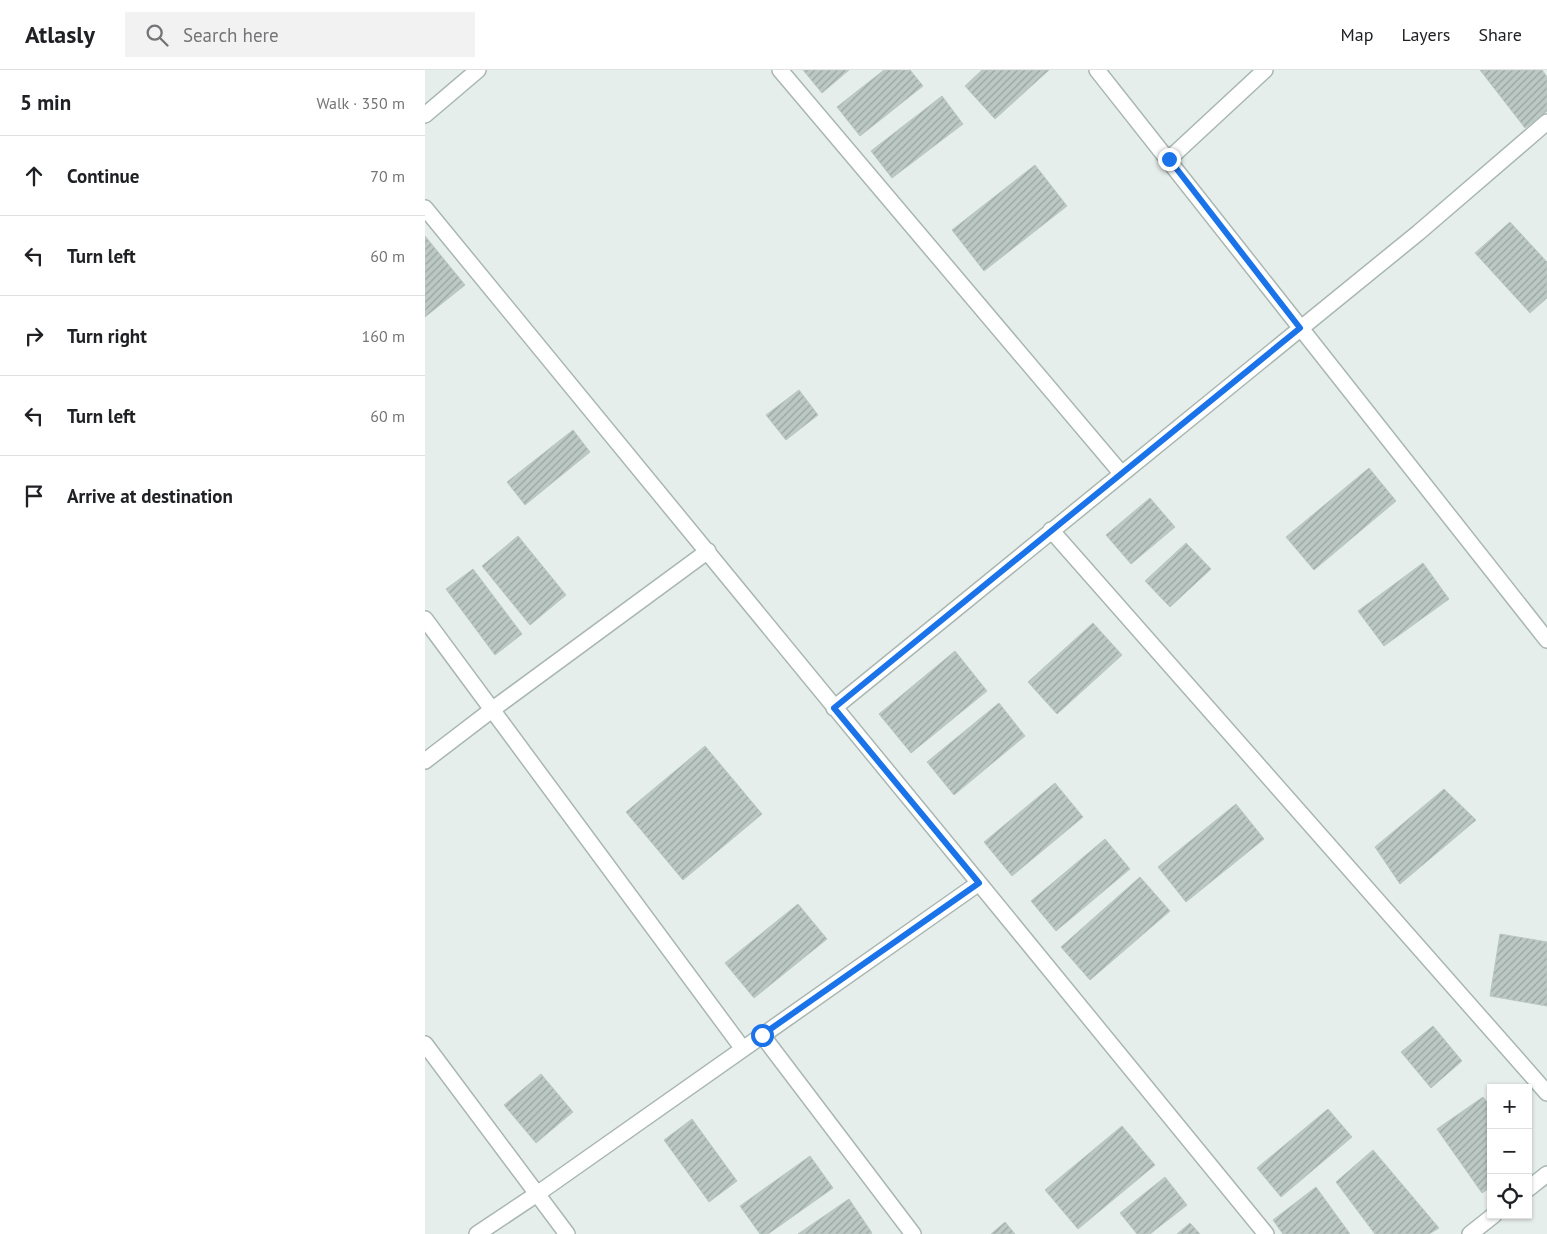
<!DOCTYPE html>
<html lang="en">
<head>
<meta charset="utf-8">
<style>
	body { margin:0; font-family:"PT Sans",sans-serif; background:#f2f2f2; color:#202124 }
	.controls { position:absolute; right:15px; bottom:15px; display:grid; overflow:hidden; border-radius:0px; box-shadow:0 1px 4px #0004 }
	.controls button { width:45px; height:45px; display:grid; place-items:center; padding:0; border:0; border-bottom:1px solid #e0e0e0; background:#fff; color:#202124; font:25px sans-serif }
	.stop { position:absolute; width:15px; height:15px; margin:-11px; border:4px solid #1a73e8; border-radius:50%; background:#fff }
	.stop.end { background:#1a73e8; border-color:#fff; box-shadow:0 1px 5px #0008 }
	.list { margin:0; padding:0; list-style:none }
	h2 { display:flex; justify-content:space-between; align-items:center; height:65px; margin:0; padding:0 20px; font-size:21px }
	h2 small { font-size:16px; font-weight:400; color:#757577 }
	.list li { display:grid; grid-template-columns:32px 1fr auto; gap:15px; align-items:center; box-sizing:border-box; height:80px; padding:0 20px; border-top:1px solid #e0e0e0 }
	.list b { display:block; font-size:19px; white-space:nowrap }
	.list em { font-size:16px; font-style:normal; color:#757577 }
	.icon { flex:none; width:28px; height:28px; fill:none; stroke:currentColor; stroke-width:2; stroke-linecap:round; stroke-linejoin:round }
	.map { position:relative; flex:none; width:1122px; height:1164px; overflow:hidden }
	header { display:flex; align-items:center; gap:30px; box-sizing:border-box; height:70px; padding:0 25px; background:#fff; border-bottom:1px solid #e0e0e0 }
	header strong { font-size:24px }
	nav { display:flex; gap:28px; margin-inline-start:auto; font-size:18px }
	.search { width:350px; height:45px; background:#f2f2f2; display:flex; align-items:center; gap:12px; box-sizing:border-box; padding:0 18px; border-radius:0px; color:#757577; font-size:19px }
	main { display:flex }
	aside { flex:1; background:#fff }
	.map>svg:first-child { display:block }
	.building { fill:url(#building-hatch); stroke:#b9c7c2 }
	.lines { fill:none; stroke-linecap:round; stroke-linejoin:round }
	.street-casing { stroke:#a9b6b2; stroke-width:18 }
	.street { stroke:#fff; stroke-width:15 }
	.route { stroke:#1a73e8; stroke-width:6 }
</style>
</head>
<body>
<header>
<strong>Atlasly</strong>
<div class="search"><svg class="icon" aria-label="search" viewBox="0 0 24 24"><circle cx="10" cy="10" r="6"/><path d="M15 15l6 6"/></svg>Search here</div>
<nav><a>Map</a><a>Layers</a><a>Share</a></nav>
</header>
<main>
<aside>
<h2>5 min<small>Walk · 350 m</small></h2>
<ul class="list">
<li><svg class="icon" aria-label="ahead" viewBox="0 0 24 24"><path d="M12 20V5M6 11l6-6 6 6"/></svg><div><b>Continue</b></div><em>70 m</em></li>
<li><svg class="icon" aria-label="left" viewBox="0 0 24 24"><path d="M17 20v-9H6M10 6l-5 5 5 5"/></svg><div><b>Turn left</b></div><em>60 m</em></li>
<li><svg class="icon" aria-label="right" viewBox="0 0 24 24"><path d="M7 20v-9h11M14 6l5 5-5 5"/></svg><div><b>Turn right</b></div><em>160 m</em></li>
<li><svg class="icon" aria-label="left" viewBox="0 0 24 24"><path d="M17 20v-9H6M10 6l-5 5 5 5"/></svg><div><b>Turn left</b></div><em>60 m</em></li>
<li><svg class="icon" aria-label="arrive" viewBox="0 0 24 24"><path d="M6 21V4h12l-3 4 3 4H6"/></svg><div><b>Arrive at destination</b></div></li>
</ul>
</aside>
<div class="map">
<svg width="1122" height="1164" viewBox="0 0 1122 1164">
	<defs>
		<pattern id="building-hatch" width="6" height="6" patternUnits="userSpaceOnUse" patternTransform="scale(1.25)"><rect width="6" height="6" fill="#bcc8c4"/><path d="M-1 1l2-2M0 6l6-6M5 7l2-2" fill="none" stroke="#99a4a0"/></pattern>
	</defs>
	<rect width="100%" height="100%" fill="#e6eeeb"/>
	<path class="building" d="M 378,0 L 424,0 L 397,23 Z
		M 459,0 L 485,0 L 498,16 L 435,66 L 412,37 Z
		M 557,0 L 624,0 L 570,49 L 540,16 Z
		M 1055,0 L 1117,0 L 1122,7 L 1122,41 L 1100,58 Z
		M 517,26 L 538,54 L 467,108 L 446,81 Z
		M 610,95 L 642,136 L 559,201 L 527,160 Z
		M 1085,152 L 1122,192 L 1122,228 L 1105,243 L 1050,183 Z
		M 0,166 L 40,215 L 0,247 Z
		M 374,320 L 393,345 L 361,370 L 341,345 Z
		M 148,360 L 165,382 L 100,435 L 82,412 Z
		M 944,398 L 971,431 L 889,500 L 861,467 Z
		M 725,428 L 750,457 L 706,494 L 681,465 Z
		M 93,466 L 141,525 L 105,555 L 57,496 Z
		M 761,473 L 786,499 L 745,537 L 720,511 Z
		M 998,493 L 1024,529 L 959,576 L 933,541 Z
		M 48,499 L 97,564 L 70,585 L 21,519 Z
		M 668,553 L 697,585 L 632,644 L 603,612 Z
		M 530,581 L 562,621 L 486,683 L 454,644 Z
		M 574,633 L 600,666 L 529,725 L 502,692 Z
		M 280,676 L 337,744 L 258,810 L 201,742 Z
		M 630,713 L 658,747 L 587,806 L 559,772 Z
		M 1019,719 L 1051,750 L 975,814 L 950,777 Z
		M 811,734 L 839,769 L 761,832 L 733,797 Z
		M 680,769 L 705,799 L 631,861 L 606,831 Z
		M 715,807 L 745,841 L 665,910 L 636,877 Z
		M 373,834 L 402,869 L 329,928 L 300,893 Z
		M 1075,864 L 1122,872 L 1122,936 L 1065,926 Z
		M 1008,956 L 1037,991 L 1006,1018 L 976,982 Z
		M 116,1004 L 148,1042 L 111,1073 L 79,1035 Z
		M 1058,1027 L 1066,1037 L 1066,1117 L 1057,1123 L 1012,1059 Z
		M 903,1039 L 927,1067 L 856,1127 L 832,1098 Z
		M 267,1049 L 312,1111 L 284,1132 L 239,1070 Z
		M 697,1056 L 730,1095 L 653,1159 L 620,1120 Z
		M 948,1080 L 1014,1158 L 1004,1164 L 950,1164 L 911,1112 Z
		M 385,1086 L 408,1118 L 343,1164 L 335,1164 L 315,1136 Z
		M 740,1107 L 762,1135 L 725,1164 L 712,1164 L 695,1143 Z
		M 891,1117 L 925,1164 L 858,1164 L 848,1150 Z
		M 424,1129 L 447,1163 L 445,1164 L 373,1164 Z
		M 580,1152 L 590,1164 L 566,1164 Z
		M 765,1153 L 775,1164 L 752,1164 Z"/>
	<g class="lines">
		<defs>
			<path id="street" d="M 355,0 L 696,403
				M 672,0 L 1122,570
				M 0,45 L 53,0
				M 744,89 L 840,0
				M 0,138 L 554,813
				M 626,460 L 1122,1023
				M 0,549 L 318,979
				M 409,638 L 993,163 L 1122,52
				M 0,691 L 68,639 L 283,481
				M 337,965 L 488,1164
				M 0,974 L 142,1164
				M 1103,1119 L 1122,1104
				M 52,1164 L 112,1124 L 554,813 L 841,1164
				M 1045,1164 L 1069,1145"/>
		</defs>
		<use href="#street" class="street-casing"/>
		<use href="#street" class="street"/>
	</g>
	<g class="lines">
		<path class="route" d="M 337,965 L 554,813 L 409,638 L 875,258 L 744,89"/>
	</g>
</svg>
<div class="controls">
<button>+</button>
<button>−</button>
<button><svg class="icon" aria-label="locate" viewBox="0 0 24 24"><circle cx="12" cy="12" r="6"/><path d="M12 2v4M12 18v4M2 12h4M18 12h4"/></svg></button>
</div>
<div class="stop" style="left:337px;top:965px"></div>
<div class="stop end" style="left:744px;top:89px"></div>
</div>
</main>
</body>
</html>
